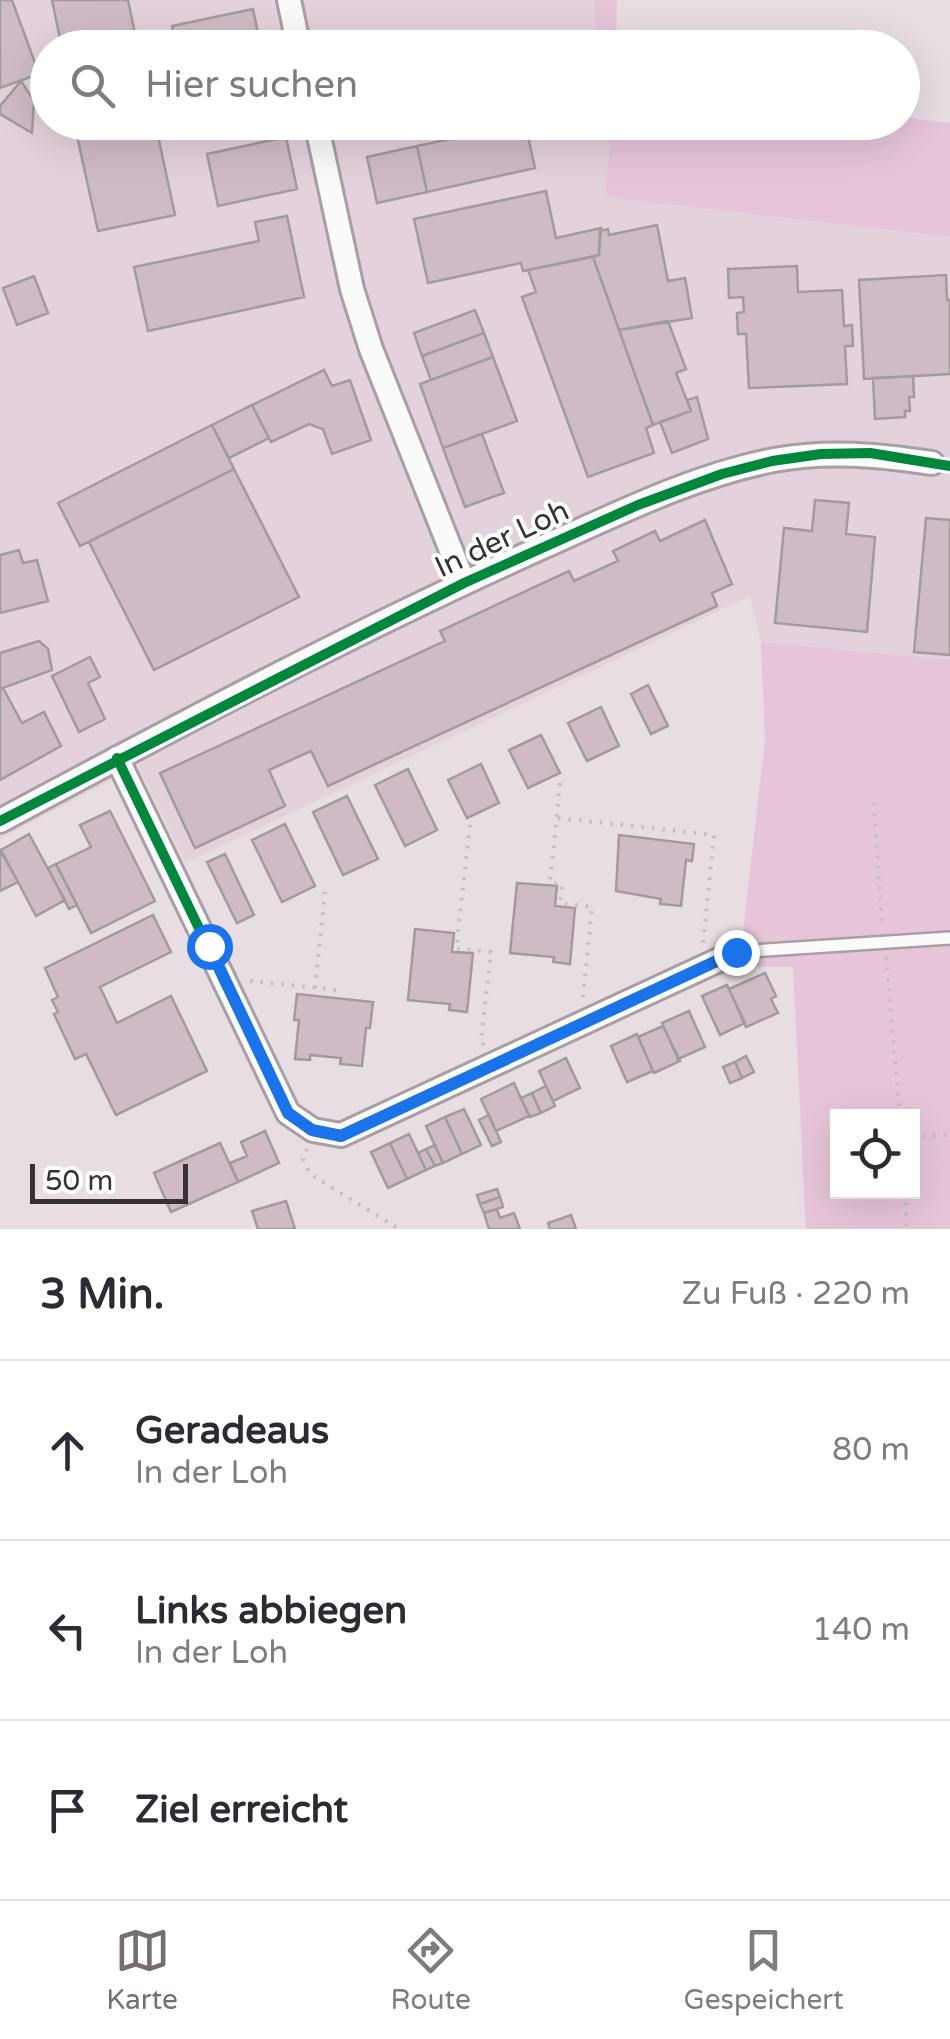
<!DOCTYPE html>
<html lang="de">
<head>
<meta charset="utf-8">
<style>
	body { margin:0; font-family:"Varela Round",sans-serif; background:#f7f7f7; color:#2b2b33 }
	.controls { position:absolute; right:30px; bottom:30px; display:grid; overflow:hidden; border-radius:0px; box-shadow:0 10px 40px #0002 }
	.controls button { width:90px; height:90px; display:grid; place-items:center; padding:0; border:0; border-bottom:2px solid #e1e1e2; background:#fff; color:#2b2b33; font:50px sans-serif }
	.scale { position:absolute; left:30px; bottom:25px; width:158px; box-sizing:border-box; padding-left:10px; border:5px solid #383135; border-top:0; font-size:28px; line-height:35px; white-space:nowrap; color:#383135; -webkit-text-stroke:8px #fff; paint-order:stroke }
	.stop { position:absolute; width:30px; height:30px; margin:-22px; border:8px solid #1a73e8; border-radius:50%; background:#fff }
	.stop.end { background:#1a73e8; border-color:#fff; box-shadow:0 2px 10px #0008 }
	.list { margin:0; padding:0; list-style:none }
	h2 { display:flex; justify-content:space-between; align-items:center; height:130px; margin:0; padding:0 40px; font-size:42px }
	h2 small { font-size:32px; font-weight:400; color:#7c7c81 }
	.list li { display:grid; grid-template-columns:65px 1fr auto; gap:30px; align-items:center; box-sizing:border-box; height:180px; padding:0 40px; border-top:2px solid #e1e1e2 }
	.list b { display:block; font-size:38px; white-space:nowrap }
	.list p { margin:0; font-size:32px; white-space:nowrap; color:#7c7c81 }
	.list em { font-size:32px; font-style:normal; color:#7c7c81 }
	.icon { flex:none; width:55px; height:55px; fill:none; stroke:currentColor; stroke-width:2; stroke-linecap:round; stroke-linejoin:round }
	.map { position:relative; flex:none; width:950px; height:1229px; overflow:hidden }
	.search { position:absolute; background:#fff; box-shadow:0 10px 40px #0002; left:30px; right:30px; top:30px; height:110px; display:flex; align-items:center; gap:25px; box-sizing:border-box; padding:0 35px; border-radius:55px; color:#7c7c81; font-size:38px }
	.sheet { height:670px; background:#fff }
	nav { display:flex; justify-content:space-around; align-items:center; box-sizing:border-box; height:140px; border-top:2px solid #e1e1e2; background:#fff; font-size:28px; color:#7c7c81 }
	nav a { display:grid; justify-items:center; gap:5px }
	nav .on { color:#756d72 }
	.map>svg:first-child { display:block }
	.built { fill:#e3d1db }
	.green { fill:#e6c5d9; fill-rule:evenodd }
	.building { fill:#cebbc6; stroke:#a19a9e; stroke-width:2.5 }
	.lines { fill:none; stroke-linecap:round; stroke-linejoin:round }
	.lane-casing { stroke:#a79fa3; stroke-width:16 }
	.street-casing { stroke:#a79fa3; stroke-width:28 }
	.path { stroke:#c1bfc1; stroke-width:4; stroke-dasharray:2.5 8; stroke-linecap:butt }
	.lane { stroke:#fbfafb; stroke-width:11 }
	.street { stroke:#fbfafb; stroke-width:22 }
	.cycleway-casing { stroke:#fff; stroke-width:16 }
	.cycleway { stroke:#00873e; stroke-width:10 }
	.route { stroke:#1a73e8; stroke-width:12 }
	.labels { text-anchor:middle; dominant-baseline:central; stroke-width:8; stroke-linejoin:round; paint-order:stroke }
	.street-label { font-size:30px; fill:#383135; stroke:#fff }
</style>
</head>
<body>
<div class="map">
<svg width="950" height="1229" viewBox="0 0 950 1229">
	<rect width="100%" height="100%" fill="#e7dde3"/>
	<path class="built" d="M 0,0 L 595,0 L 595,47 L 48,48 L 48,122 L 612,123 L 605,197 L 950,237 L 950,660 L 761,642 L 750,596 L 185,863 L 138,766 L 0,839 Z"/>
	<path class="green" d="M 595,0 L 617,0 L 616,47 L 595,47 Z
		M 903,117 L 950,123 L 950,237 L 605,197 L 612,123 L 902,122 Z
		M 761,642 L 950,660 L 950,1229 L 806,1229 L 793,967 L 739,967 L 765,740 ZM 838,1116 L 912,1116 L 912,1192 L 838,1192 Z"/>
	<path class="building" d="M 0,0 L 12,0 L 39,74 L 0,88 Z
		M 52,0 L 128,0 L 138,48 L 62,48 Z
		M 253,9 L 261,48 L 176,48 L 172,26 Z
		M 458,35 L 460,48 L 400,48 Z
		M 21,81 L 34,101 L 32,133 L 0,114 L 0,106 Z
		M 142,122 L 155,122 L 175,215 L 98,231 L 77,136 Z
		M 525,123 L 535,168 L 427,192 L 417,146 Z
		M 286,137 L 297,189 L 218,206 L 207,154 Z
		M 417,146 L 427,192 L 377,203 L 367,157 Z
		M 546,191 L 556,238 L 601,228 L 599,255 L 523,271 L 521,263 L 428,283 L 414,219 Z
		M 287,216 L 304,297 L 148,331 L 134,267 L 259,241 L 255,222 Z
		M 657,225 L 668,281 L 685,278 L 692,318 L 619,330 L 593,257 L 599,255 L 600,231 L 608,229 L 609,235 Z
		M 593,257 L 653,425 L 646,428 L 654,453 L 588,477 L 522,297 L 536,292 L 528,270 Z
		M 797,266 L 798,292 L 842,290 L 844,326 L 852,325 L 853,346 L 845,346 L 847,384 L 749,388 L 746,334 L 738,334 L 737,313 L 744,312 L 743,297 L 729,298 L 728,269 Z
		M 946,275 L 947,300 L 950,300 L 950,374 L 864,379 L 859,280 Z
		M 34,276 L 48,313 L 17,325 L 3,288 Z
		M 475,310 L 484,333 L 422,356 L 414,333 Z
		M 668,321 L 686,369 L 676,373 L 691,411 L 653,425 L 619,330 Z
		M 484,333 L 493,357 L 431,380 L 422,356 Z
		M 493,357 L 517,421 L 443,448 L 420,384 Z
		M 324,370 L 332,386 L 350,380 L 371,440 L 332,454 L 323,429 L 309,424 L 271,442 L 252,405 Z
		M 913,376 L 914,397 L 909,397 L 910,411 L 905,411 L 905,417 L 875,419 L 873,378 Z
		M 697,397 L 708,439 L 672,453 L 660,422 L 691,411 L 687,400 Z
		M 252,405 L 269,438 L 229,458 L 212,425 Z
		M 212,425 L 234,469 L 80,546 L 58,503 Z
		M 482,434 L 504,493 L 465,507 L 443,448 Z
		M 234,469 L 299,597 L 154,670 L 89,542 Z
		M 815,500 L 849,503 L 846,534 L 875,537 L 867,632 L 775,623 L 784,528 L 812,531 Z
		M 926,518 L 950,520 L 950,655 L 914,652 Z
		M 705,520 L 732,584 L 712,593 L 717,606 L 328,786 L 311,751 L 269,770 L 285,806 L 195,848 L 160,773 L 445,641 L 440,631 L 569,571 L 574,581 L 618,561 L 613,551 L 655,531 L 660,541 Z
		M 19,550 L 23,563 L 37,560 L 48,601 L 0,613 L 0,555 Z
		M 39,641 L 48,649 L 52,670 L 0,689 L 0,653 Z
		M 90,657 L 100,677 L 88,683 L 105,719 L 79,732 L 52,676 Z
		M 648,685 L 668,726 L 651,734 L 631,694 Z
		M 3,688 L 22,723 L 44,712 L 61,746 L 0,780 L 0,689 Z
		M 601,707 L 619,746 L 587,761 L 568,723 Z
		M 541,735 L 560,773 L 528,788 L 509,750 Z
		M 481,764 L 499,803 L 467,818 L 448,780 Z
		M 408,769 L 437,830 L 405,846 L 375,785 Z
		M 347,796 L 378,859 L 343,875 L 313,812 Z
		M 110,811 L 155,901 L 91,933 L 56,864 L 91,847 L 80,825 Z
		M 285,824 L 315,886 L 282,902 L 252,840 Z
		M 29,834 L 65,900 L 36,916 L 1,850 Z
		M 619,835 L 694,844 L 692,861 L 686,860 L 681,906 L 660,904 L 661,899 L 616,891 Z
		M 0,850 L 18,882 L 0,891 Z
		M 225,854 L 254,915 L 237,923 L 207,862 Z
		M 56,864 L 77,905 L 69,909 L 48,868 Z
		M 517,883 L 557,886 L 555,906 L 575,908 L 570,964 L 553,962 L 554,957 L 510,953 Z
		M 153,915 L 171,952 L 100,987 L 117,1023 L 171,996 L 207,1071 L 116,1115 L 86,1054 L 75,1059 L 54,1014 L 58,1012 L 52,1000 L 58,997 L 45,968 Z
		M 415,929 L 454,933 L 452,952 L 473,953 L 467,1012 L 449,1010 L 450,1004 L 408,1000 Z
		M 765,973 L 776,996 L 771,999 L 778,1013 L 746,1027 L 729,989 Z
		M 727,985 L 745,1023 L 720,1035 L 702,996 Z
		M 297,994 L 373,1002 L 370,1028 L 366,1028 L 362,1066 L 340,1064 L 341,1058 L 310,1055 L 310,1060 L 295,1059 L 299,1020 L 294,1020 Z
		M 689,1011 L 705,1047 L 678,1059 L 662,1023 Z
		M 663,1026 L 680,1061 L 654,1073 L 638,1037 Z
		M 637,1034 L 653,1071 L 627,1082 L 611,1046 Z
		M 746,1056 L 754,1072 L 742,1078 L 735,1062 Z
		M 566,1058 L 580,1088 L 553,1101 L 539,1071 Z
		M 735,1062 L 742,1078 L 730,1083 L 723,1067 Z
		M 514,1083 L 529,1116 L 496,1131 L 481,1099 Z
		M 546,1086 L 555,1106 L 541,1113 L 532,1093 Z
		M 532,1093 L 541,1113 L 530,1117 L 521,1098 Z
		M 464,1109 L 481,1145 L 462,1154 L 445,1117 Z
		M 489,1115 L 501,1142 L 492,1146 L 479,1120 Z
		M 445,1117 L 462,1154 L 443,1163 L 426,1126 Z
		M 265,1131 L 279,1163 L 238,1182 L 230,1163 L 247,1156 L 241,1142 Z
		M 409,1134 L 426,1170 L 407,1179 L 390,1143 Z
		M 220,1143 L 238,1182 L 171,1212 L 154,1173 Z
		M 390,1143 L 407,1179 L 388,1188 L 371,1152 Z
		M 435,1145 L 443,1163 L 435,1166 L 426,1149 Z
		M 426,1149 L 435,1166 L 426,1170 L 418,1153 Z
		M 497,1189 L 500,1197 L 480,1204 L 477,1195 Z
		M 500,1197 L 503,1207 L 484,1213 L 480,1204 Z
		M 286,1201 L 295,1229 L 258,1229 L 252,1211 Z
		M 497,1209 L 500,1218 L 514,1213 L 520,1229 L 489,1229 L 484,1213 Z
		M 571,1215 L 576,1229 L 550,1229 L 548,1223 Z"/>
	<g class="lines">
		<defs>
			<path id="lane" d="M 736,952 L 950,938"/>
			<path id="street" d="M 289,0 L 299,48
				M 316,122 L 352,289 L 371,349 L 464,583
				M 117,758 L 288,1113 L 313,1130 L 341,1135 L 736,952
				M 0,821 C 175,727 352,633 534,551 C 611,517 691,476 774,460 C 829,450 878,455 932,463"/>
		</defs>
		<use href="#lane" class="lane-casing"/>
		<use href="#street" class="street-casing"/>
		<path class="path" d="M 560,783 L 550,883 L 562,884 L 560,903 L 592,907 L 583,997
			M 874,803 L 882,927
			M 558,818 L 714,835 L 703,943
			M 470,825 L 456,949 L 491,952 L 481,1040 L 484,1046
			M 886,957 L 900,1116
			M 250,981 L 337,990
			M 315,988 L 325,892
			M 912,1137 L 950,1135
			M 307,1149 L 303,1159 L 310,1174 L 399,1229
			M 905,1192 L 907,1229"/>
		<use href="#lane" class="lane"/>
		<use href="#street" class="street"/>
		<defs>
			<path id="cycleway" d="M 117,758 L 288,1113 L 313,1130 L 341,1135 L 736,952
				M 0,821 L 464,583 L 638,505 L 722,474 L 772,461 L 821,454 L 870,453 L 950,466"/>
		</defs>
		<use href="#cycleway" class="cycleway-casing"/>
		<use href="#cycleway" class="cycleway"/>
	</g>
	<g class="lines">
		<path class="route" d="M 209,946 L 288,1113 L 312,1130 L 341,1136 L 736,952"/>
	</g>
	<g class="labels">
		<g class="street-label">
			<text transform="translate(502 539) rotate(-25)">In der Loh</text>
		</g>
	</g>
</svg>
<div class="controls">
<button><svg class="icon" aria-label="locate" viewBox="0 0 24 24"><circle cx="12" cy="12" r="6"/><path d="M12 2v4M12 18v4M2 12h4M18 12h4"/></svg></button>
</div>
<div class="scale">50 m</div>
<div class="stop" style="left:209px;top:946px"></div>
<div class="stop end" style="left:736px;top:952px"></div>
<div class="search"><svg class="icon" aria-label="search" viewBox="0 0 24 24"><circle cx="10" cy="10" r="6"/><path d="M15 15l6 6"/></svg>Hier suchen</div>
</div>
<section class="sheet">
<h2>3 Min.<small>Zu Fuß · 220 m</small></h2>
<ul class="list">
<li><svg class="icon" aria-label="ahead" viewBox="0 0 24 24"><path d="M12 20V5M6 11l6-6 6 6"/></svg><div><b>Geradeaus</b><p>In der Loh</p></div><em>80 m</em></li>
<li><svg class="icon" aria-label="left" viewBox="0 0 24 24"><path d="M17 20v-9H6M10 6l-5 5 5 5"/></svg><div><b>Links abbiegen</b><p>In der Loh</p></div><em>140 m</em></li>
<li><svg class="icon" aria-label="arrive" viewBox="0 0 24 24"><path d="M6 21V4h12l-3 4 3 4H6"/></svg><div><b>Ziel erreicht</b></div></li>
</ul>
</section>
<nav>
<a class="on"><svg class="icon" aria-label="map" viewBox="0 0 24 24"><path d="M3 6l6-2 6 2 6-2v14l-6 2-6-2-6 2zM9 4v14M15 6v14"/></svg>Karte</a>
<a><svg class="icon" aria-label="directions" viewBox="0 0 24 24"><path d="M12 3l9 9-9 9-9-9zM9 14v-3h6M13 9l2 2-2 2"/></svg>Route</a>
<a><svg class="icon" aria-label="saved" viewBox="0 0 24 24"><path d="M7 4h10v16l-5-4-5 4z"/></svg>Gespeichert</a>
</nav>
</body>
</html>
